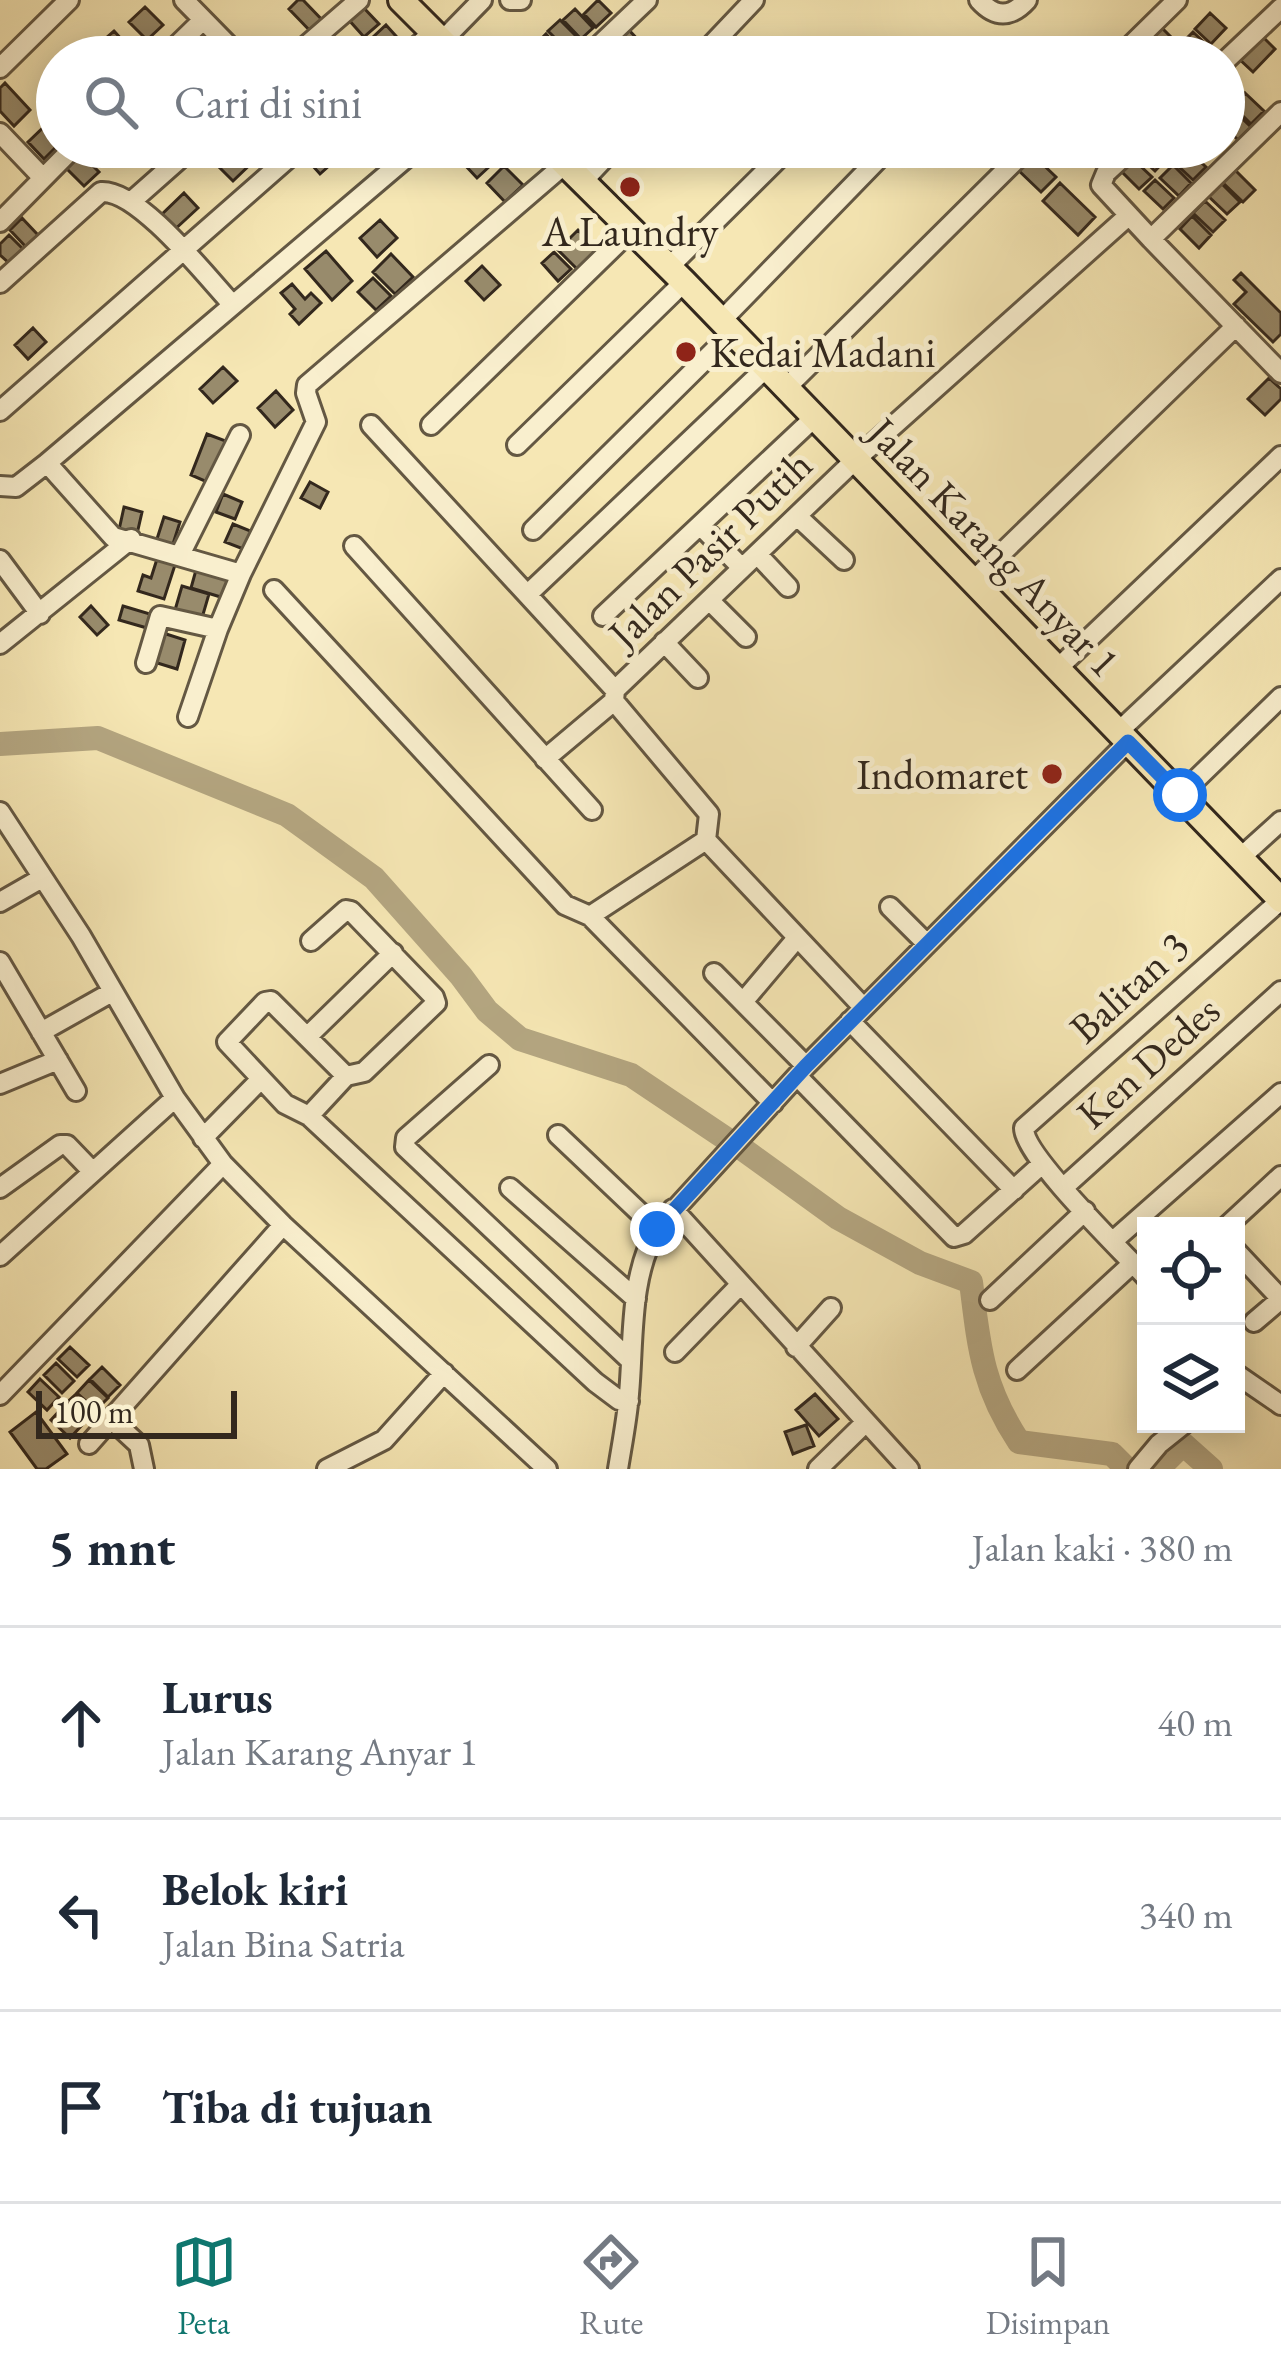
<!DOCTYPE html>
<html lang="id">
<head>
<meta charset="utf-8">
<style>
	body { margin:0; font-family:"EB Garamond",serif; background:#f2f2f3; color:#1f2937 }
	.controls { position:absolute; right:36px; bottom:36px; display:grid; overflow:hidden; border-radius:0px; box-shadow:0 6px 30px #0003 }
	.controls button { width:108px; height:108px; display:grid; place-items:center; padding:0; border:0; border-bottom:3px solid #e0e1e3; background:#fff; color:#1f2937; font:60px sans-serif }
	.scale { position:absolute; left:36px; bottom:30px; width:201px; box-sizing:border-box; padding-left:12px; border:6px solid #33281d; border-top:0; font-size:33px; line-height:42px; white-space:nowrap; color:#33281d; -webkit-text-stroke:9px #f9efce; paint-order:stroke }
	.stop { position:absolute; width:36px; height:36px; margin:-27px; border:9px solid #1a73e8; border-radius:50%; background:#fff }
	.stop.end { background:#1a73e8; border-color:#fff; box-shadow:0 3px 12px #0008 }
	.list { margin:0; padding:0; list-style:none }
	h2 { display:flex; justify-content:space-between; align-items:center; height:156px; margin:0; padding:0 48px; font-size:51px }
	h2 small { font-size:39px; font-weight:400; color:#747a83 }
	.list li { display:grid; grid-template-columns:78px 1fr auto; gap:36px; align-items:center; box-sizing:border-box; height:192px; padding:0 48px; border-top:3px solid #e0e1e3 }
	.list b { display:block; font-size:45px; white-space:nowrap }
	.list p { margin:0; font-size:39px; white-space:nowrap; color:#747a83 }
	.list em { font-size:39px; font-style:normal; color:#747a83 }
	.icon { flex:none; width:66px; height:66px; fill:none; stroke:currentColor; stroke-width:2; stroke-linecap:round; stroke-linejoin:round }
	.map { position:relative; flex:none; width:1281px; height:1469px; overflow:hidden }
	.search { position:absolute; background:#fff; box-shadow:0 6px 30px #0003; left:36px; right:36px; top:36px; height:132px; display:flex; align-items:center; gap:30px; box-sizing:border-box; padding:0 42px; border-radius:66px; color:#747a83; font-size:45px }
	.sheet { height:732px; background:#fff }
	nav { display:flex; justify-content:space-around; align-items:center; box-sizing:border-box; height:168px; border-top:3px solid #e0e1e3; background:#fff; font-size:33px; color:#747a83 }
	nav a { display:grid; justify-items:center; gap:6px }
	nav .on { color:#0f766e }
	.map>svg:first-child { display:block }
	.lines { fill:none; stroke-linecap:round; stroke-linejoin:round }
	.river { stroke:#b4a681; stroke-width:24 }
	.building { fill:#988b6c; stroke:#33281d; stroke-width:3 }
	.minor-casing { stroke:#645843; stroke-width:24 }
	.major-casing { stroke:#33281d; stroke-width:30 }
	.minor { stroke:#f9efce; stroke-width:18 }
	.major { stroke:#f6e7b4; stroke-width:24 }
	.route { stroke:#1a73e8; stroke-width:15 }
	.poi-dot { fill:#8f2418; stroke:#f9efce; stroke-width:4.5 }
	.labels { text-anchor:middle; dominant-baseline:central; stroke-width:10; stroke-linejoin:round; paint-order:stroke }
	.poi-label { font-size:42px; fill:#33281d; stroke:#f9efce }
	.street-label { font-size:42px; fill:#33281d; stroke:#f9efce }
</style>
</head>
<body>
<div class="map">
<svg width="1281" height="1469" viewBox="0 0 1281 1469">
	<rect width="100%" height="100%" fill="#f6e7b4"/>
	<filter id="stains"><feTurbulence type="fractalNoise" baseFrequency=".00167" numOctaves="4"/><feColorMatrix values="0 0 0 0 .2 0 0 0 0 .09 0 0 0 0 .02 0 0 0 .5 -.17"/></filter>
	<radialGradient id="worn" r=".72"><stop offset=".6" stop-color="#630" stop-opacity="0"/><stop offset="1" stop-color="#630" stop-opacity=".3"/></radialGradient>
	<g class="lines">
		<path class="river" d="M 0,744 L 98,738 L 287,815 L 374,878 L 461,976 L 487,1011 L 520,1039 L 631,1075 L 725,1138
			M 744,1150 L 838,1218 L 920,1263 L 971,1282 C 979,1347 982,1386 1019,1442 L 1112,1454 L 1127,1469
			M 1158,1469 L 1183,1444 L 1211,1469"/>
	</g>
	<path class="building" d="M 298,0 L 303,0 L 326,24 L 314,35 L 289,9 Z
		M 598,0 L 611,13 L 596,27 L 584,14 Z
		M 362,6 L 379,24 L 364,37 L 348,19 Z
		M 145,7 L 163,25 L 147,40 L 129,22 Z
		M 575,9 L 593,28 L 581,39 L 563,20 Z
		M 1210,13 L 1226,28 L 1211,44 L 1195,29 Z
		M 560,20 L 580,40 L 568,51 L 548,31 Z
		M 386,25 L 404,45 L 392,57 L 372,38 Z
		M 1160,26 L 1175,41 L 1161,56 L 1145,41 Z
		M 627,28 L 643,45 L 631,57 L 614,41 Z
		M 114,31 L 135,54 L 132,57 L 112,57 L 99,44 Z
		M 1193,32 L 1208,46 L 1198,57 L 1180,45 Z
		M 546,34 L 566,56 L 565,57 L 543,57 L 533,47 Z
		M 1260,34 L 1275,49 L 1253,72 L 1237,57 Z
		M 5,83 L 30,110 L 14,126 L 0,111 L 0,88 Z
		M 1245,93 L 1264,111 L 1251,124 L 1233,106 Z
		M 1226,103 L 1251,127 L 1238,140 L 1224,126 Z
		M 49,122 L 57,131 L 57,146 L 44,159 L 28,142 Z
		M 234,147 L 255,147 L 261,154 L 233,181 L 216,164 Z
		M 310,147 L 350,147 L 320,174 L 302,154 Z
		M 483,147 L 498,147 L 504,153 L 477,178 L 464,164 Z
		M 1153,147 L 1170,147 L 1174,151 L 1155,171 L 1142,159 Z
		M 1188,150 L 1206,167 L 1193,180 L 1175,163 Z
		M 78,151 L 99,172 L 84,186 L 63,165 Z
		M 1032,154 L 1056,177 L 1041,192 L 1017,169 Z
		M 1133,159 L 1152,177 L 1139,189 L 1121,171 Z
		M 1173,165 L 1191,183 L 1179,196 L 1160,178 Z
		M 504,166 L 523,185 L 505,202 L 487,183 Z
		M 1233,168 L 1255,190 L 1243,202 L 1221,181 Z
		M 1155,180 L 1174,198 L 1163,209 L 1144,191 Z
		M 1218,180 L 1240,202 L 1227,214 L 1205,193 Z
		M 1060,183 L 1095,217 L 1078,235 L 1043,201 Z
		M 184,193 L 198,208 L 172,232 L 158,218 Z
		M 1205,201 L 1225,220 L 1213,232 L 1193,213 Z
		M 1192,216 L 1211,235 L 1199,248 L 1180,229 Z
		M 22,218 L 38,235 L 26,247 L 10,230 Z
		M 380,220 L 397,238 L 377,257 L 360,238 Z
		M 578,230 L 600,252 L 580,272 L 558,250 Z
		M 9,235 L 23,249 L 9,263 L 0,255 L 0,244 Z
		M 326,251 L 352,281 L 332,300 L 305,269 Z
		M 554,252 L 571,269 L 558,281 L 542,263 Z
		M 391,254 L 413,277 L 395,294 L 373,272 Z
		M 482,266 L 500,285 L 484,300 L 466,281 Z
		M 1241,273 L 1281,313 L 1281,334 L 1273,342 L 1234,304 L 1246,292 L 1234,280 Z
		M 373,278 L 391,296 L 376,310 L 358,292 Z
		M 292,284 L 305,299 L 311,293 L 321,303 L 299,324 L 290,314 L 295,309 L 281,293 Z
		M 33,328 L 46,342 L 28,359 L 15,345 Z
		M 223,367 L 237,381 L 213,403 L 200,389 Z
		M 1269,378 L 1281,389 L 1281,399 L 1265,415 L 1248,399 Z
		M 276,391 L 293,410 L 275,427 L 258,408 Z
		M 207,434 L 231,443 L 214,485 L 191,475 Z
		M 310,482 L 328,492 L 320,508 L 301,498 Z
		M 223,494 L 242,502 L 235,519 L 216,512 Z
		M 124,507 L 142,512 L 137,534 L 119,530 Z
		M 164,517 L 180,522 L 172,547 L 156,542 Z
		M 233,524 L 253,532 L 246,550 L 225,542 Z
		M 157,559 L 175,565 L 164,599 L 138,591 L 143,575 L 151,578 Z
		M 196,570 L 229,580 L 224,598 L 191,588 Z
		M 182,586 L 209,594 L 202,618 L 175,610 Z
		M 91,606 L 108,625 L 97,635 L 80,617 Z
		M 123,606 L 150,614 L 147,628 L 119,620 Z
		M 163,633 L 185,640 L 177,669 L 154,662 Z
		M 70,1347 L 89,1365 L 77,1377 L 58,1359 Z
		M 56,1363 L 74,1381 L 62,1393 L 44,1375 Z
		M 102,1367 L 120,1385 L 108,1397 L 90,1379 Z
		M 40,1379 L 59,1397 L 47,1410 L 28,1392 Z
		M 89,1380 L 108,1398 L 96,1410 L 77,1393 Z
		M 76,1394 L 94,1412 L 82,1424 L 63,1406 Z
		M 815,1394 L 838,1419 L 819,1436 L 796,1410 Z
		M 63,1407 L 82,1425 L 70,1438 L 51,1420 Z
		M 36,1412 L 67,1454 L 46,1469 L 37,1469 L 10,1432 Z
		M 806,1425 L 814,1446 L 793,1454 L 785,1432 Z"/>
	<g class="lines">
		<defs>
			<path id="minor" d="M 184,0 L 232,49
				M 510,0 L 521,0
				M 979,0 C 995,18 1011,18 1027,0
				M 442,41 L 482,0
				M 165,57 L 203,20
				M 293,57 L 359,0
				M 404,57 L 433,33
				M 587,57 L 647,0
				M 700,57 L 754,0
				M 1119,57 L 1177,0
				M 1224,62 L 1281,8
				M 0,68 L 69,0
				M 0,133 L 43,178
				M 1134,147 L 1106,173 L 1101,185 L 1151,239 L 1281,112
				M 582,182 L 615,147
				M 132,201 L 193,147
				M 0,222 L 74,147
				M 1151,239 L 1281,373
				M 668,268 L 790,147
				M 0,283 L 101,192 C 138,189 206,276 232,304
				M 721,321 L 890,147
				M 786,388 L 1029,147
				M 0,411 L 301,147
				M 371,425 L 615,690 L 614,701 L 709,814 L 706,840 L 590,916
				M 431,425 L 630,231
				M 517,445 L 684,282
				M 47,463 L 113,537 L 241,574 L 316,422 L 306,393 L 307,385 L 565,164
				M 0,486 L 16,487 L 47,463 L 419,147
				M 797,516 L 844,560
				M 700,525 L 742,568
				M 533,530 L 732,333
				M 354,546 L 592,810
				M 757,554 L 788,587
				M 180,555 L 240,435
				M 0,560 L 40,614
				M 973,581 L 1236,326
				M 274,590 L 565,905 L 590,916 L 773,1103
				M 528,594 L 767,367
				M 709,600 L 746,637
				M 603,616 L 815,417
				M 664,642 L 698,678
				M 0,644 L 131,539
				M 146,663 L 160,616 L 218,629 L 241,574
				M 1057,669 L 1281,456
				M 615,690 L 855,460 L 1127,217
				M 188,717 L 218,629
				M 1118,732 L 1281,579
				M 545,759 L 614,701
				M 1180,795 L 1281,697
				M 0,812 L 81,936 L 175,1098 L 223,1164 L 283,1225 L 547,1469
				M 706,840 L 863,1007
				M 1240,858 L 1281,821
				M 0,902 L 42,878
				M 890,907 L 927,944
				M 0,962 L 76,1091
				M 714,973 L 806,1066
				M 743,1002 L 797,938
				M 850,1021 L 1014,1190
				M 41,1032 L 112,992
				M 308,1036 L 393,953
				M 489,1065 L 406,1138 L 405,1147 L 631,1361
				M 346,1076 L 271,1001 L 265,1002 L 227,1042 L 285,1104 L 309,1116 L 595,1382 L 619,1400 L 629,1401
				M 797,1076 L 954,1237 L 964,1234 L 1042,1164
				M 0,1084 L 58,1060
				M 309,1116 L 346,1076 L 364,1072 L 436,1003 L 434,997 L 351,911 L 346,910 L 311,941
				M 558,1135 L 657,1229
				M 203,1138 L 260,1080
				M 1064,1187 L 1281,991
				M 0,1188 L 60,1145 L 67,1145 L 93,1172 L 175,1098
				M 510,1188 L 636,1299
				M 673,1209 L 909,1469
				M 1227,1226 L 1281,1176
				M 1113,1241 L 1281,1093
				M 1236,1251 L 1281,1299
				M 0,1256 L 93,1172
				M 1146,1277 C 1122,1251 1023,1155 1024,1128 L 1281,900
				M 990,1300 L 1085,1211
				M 1254,1322 L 1281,1299
				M 796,1347 L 831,1308
				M 675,1352 L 740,1285
				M 1017,1370 L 1133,1263
				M 1236,1374 L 1281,1405
				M 0,1395 L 223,1164
				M 111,1419 L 139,1445 L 144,1469
				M 89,1444 L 283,1225
				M 327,1469 L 384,1440 L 444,1373
				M 618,1469 C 622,1444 627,1419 629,1394 C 634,1339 629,1278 657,1229 L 806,1066 L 1128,742
				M 818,1469 L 866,1422
				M 1138,1469 L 1159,1444 L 1184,1424"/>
			<path id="major" d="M 401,0 L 458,57
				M 548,147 L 684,282 L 1281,900"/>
		</defs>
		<use href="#minor" class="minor-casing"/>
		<use href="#major" class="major-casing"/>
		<use href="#minor" class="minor"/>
		<use href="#major" class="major"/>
	</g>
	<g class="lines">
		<path class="route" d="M 657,1229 L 806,1066 L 1128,742 L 1180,795"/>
	</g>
	<g class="poi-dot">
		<circle cx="630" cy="187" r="12"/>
		<circle cx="686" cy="352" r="12"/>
		<circle cx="1052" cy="774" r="12"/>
	</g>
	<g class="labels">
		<g class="poi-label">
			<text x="630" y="231">A Laundry</text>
			<text x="710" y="352" text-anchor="start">Kedai Madani</text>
			<text x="1028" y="774" text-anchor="end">Indomaret</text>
		</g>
		<g class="street-label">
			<text transform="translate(994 547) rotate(46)">Jalan Karang Anyar 1</text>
			<text transform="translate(710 549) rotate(-44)">Jalan Pasir Putih</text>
			<text transform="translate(1129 987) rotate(-42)">Balitan 3</text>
			<text transform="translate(1148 1062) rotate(-42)">Ken Dedes</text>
		</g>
	</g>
	<rect width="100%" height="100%" filter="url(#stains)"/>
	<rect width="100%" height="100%" fill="url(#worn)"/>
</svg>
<div class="controls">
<button><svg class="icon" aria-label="locate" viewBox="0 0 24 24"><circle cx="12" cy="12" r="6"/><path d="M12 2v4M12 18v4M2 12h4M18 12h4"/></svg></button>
<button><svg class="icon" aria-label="layers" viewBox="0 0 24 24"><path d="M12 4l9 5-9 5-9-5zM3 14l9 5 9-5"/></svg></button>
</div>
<div class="scale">100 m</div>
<div class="stop" style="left:1180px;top:795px"></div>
<div class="stop end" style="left:657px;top:1229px"></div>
<div class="search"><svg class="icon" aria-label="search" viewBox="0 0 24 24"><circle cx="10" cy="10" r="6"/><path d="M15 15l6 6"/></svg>Cari di sini</div>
</div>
<section class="sheet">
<h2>5 mnt<small>Jalan kaki · 380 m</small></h2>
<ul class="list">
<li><svg class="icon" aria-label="ahead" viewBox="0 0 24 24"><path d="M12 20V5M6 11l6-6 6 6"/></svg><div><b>Lurus</b><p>Jalan Karang Anyar 1</p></div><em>40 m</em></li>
<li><svg class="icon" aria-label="left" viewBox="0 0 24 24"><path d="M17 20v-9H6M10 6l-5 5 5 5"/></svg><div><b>Belok kiri</b><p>Jalan Bina Satria</p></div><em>340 m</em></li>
<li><svg class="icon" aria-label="arrive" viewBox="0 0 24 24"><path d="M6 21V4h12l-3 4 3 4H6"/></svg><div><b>Tiba di tujuan</b></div></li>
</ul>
</section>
<nav>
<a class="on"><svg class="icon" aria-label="map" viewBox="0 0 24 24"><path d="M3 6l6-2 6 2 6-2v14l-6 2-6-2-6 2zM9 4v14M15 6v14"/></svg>Peta</a>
<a><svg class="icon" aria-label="directions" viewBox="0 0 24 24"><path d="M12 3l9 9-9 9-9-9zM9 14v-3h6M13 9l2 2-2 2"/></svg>Rute</a>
<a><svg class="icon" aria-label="saved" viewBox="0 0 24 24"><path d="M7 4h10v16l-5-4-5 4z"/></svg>Disimpan</a>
</nav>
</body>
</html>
